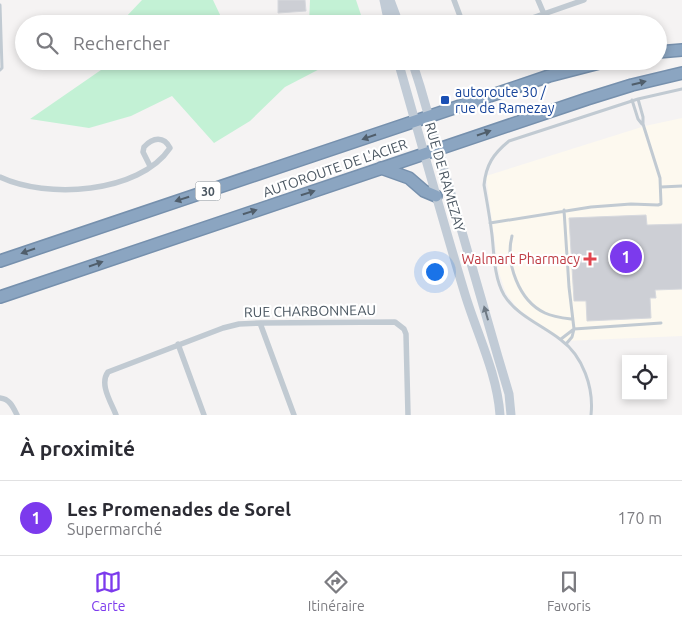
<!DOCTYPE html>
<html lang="fr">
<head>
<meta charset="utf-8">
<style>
	body { margin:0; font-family:Ubuntu,sans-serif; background:#f2f2f3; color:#2b2b33 }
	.controls { position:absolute; right:15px; bottom:15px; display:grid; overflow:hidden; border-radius:0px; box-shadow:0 2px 8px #0003 }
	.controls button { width:45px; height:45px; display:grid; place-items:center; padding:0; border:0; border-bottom:1px solid #e1e1e2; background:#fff; color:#2b2b33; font:25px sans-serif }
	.you { position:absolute; left:434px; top:271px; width:18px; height:18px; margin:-12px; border:4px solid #fff; border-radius:50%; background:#1a73e8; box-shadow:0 0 0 8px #1a73e833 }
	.badge { display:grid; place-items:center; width:32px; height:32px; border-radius:50%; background:#7c3aed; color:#fff; font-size:16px; font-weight:700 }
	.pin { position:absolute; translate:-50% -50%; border:2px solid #fff; box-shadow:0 1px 5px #0006 }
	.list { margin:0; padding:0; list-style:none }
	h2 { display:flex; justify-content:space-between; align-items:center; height:65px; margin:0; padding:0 20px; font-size:21px }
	h2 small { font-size:16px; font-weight:400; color:#7c7c81 }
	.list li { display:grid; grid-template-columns:32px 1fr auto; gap:15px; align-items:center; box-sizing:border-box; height:75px; padding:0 20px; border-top:1px solid #e1e1e2 }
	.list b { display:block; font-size:19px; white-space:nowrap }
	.list p { margin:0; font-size:16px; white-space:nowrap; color:#7c7c81 }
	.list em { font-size:16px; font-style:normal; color:#7c7c81 }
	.icon { flex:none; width:28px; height:28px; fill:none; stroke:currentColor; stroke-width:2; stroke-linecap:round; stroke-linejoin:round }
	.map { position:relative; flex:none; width:682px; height:415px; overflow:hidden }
	.search { position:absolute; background:#fff; box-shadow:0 2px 8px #0003; left:15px; right:15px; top:15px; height:55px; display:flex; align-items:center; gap:12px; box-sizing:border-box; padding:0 18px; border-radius:28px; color:#7c7c81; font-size:19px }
	.sheet { height:140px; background:#fff }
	nav { display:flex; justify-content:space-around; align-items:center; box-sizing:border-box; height:70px; border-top:1px solid #e1e1e2; background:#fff; font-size:14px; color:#7c7c81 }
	nav a { display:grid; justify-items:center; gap:2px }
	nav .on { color:#7c3aed }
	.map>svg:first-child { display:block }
	.commercial { fill:#fdf9ef }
	.green { fill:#c3f1d5 }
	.building { fill:#cdcfd5; stroke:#d7d9de }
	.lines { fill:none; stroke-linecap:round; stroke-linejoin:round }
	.highway-casing { stroke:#7690ad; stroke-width:14 }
	.lane { stroke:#c1cad2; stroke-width:3 }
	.street { stroke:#c1cad2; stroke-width:5.5 }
	.secondary { stroke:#c1cbd6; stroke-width:9 }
	.highway { stroke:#8ba5c1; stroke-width:11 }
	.oneway { fill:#505e6b }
	.oneway2 { fill:#6e7984 }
	.transit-dot { fill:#1a4fb4; stroke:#fff; stroke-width:2 }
	.health-dot { fill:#e0444e; stroke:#fff; stroke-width:2 }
	.labels { text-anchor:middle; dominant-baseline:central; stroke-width:4.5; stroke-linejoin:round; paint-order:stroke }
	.shield { fill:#fff; stroke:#808990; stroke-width:1 }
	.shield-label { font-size:12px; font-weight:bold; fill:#4a5661 }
	.transit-label { font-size:14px; fill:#164399; stroke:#fff; text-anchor:start }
	.street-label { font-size:14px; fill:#4a5661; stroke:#fff }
	.health-label { font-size:14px; fill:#be3a42; stroke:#fff; text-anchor:end }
</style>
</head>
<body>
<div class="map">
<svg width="682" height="415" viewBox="0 0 682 415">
	<rect width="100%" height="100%" fill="#f5f3f3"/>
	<path class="commercial" d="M 682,118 L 682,336 L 564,341 L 518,309 L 506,293 L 499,273 L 486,176 L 645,126 Z"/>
	<path class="green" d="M 142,0 L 213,0 L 222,19 L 269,24 L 124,24 L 125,18 Z
		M 310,0 L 356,0 L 364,24 L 309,24 Z
		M 114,61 L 335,61 L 285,87 L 250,121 L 214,143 L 172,96 L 131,116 L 89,128 L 30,119 Z"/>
	<path class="building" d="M 278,0 L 305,0 L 306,11 L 278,13 Z
		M 646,215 L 647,225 L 682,224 L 682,289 L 655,290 L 656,298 L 650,298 L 651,318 L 587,321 L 586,301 L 574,301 L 569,218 Z"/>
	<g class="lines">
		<defs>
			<path id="highway" d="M 658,52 L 682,50
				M 381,168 L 409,178 L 424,191 L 436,196
				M 0,261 L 549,76 L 607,61
				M 0,297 L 587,99 L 632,85 L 682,73"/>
		</defs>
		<use href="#highway" class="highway-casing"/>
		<path class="lane" d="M 0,5 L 2,68 L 0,70
			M 632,100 L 638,119 L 642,124
			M 661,187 L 682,186
			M 564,210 L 569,287 L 574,329 L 572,337 L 566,344
			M 490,223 L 591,207 L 631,204 L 658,205 L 661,204 L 660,178 L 643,124 L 643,117 L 638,99
			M 512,236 C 505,263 519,301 545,313 C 553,317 563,318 572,319
			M 561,339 L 574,329 L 661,323
			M 591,415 C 594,388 583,356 561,340 C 542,325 517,316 504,295 C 494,278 494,253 492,235 C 490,218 487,202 484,185 C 486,165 493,154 509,141 L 638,99 L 682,89"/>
		<path class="street" d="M 454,0 L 463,24
			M 538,0 L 544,14
			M 515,24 L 584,0
			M 0,177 C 46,199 139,194 170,148 C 164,136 153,137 144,147 L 143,152 L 150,166
			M 260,323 L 294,415
			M 178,344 L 204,415
			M 0,398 C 10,399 13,407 17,415
			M 116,415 C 111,402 99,384 108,372 L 223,328 L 239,324 L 260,323 L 395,322 L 404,329 L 406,334 L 408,415"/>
		<path class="secondary" d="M 384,0 L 389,24
			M 390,0 L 399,24
			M 398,61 C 420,138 441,215 464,291 C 476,332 497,372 500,415
			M 412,61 L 420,86 L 498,357 L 509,394 L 511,415"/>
		<use href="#highway" class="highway"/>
	</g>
	<defs><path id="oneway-solid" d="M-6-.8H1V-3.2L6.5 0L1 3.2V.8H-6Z" transform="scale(1.25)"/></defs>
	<g class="oneway">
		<use href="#oneway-solid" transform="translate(639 83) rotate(-14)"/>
		<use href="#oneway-solid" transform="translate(484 133) rotate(-19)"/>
		<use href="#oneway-solid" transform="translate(369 137) rotate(161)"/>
		<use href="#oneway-solid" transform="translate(308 193) rotate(-18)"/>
		<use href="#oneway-solid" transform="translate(182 199) rotate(162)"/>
		<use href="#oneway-solid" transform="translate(250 212) rotate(-18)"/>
		<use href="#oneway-solid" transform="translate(28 251) rotate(161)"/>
		<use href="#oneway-solid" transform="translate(96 264) rotate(-19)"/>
	</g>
	<use class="oneway2" href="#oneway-solid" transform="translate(486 313) rotate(-106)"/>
	<rect class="transit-dot" x="440" y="95" width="10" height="10" rx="2.5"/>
	<path class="health-dot" d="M587.5 251.5h5v5h5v5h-5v5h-5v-5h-5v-5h5z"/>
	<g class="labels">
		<rect class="shield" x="195.5" y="181.5" width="25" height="19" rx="4"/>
		<g class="shield-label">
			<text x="208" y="191">30</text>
		</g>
		<g class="transit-label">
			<text x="455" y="92">autoroute 30 /<tspan x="455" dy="16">rue de Ramezay</tspan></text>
		</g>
		<g class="street-label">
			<text transform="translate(335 168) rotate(-19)">AUTOROUTE DE L'ACIER</text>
			<text transform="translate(445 177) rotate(74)">RUE DE RAMEZAY</text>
			<text transform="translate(310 311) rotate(-1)">RUE CHARBONNEAU</text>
		</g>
		<g class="health-label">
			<text x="580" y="259">Walmart Pharmacy</text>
		</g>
	</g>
</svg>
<div class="controls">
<button><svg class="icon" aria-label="locate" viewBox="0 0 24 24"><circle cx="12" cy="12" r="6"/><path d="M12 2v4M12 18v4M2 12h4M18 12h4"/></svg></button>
</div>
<div class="you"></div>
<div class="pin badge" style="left:626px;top:257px">1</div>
<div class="search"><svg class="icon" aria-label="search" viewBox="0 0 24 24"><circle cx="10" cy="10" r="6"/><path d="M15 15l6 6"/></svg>Rechercher</div>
</div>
<section class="sheet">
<h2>À proximité<small></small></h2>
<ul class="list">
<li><span class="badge">1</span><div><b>Les Promenades de Sorel</b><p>Supermarché</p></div><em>170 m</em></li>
</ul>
</section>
<nav>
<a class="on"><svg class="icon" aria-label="map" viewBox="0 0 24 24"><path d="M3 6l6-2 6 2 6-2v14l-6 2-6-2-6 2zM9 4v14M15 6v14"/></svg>Carte</a>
<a><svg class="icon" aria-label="directions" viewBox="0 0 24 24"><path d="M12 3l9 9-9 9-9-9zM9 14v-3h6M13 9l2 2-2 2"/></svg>Itinéraire</a>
<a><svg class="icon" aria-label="saved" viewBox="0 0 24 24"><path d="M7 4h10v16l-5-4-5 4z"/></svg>Favoris</a>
</nav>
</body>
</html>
